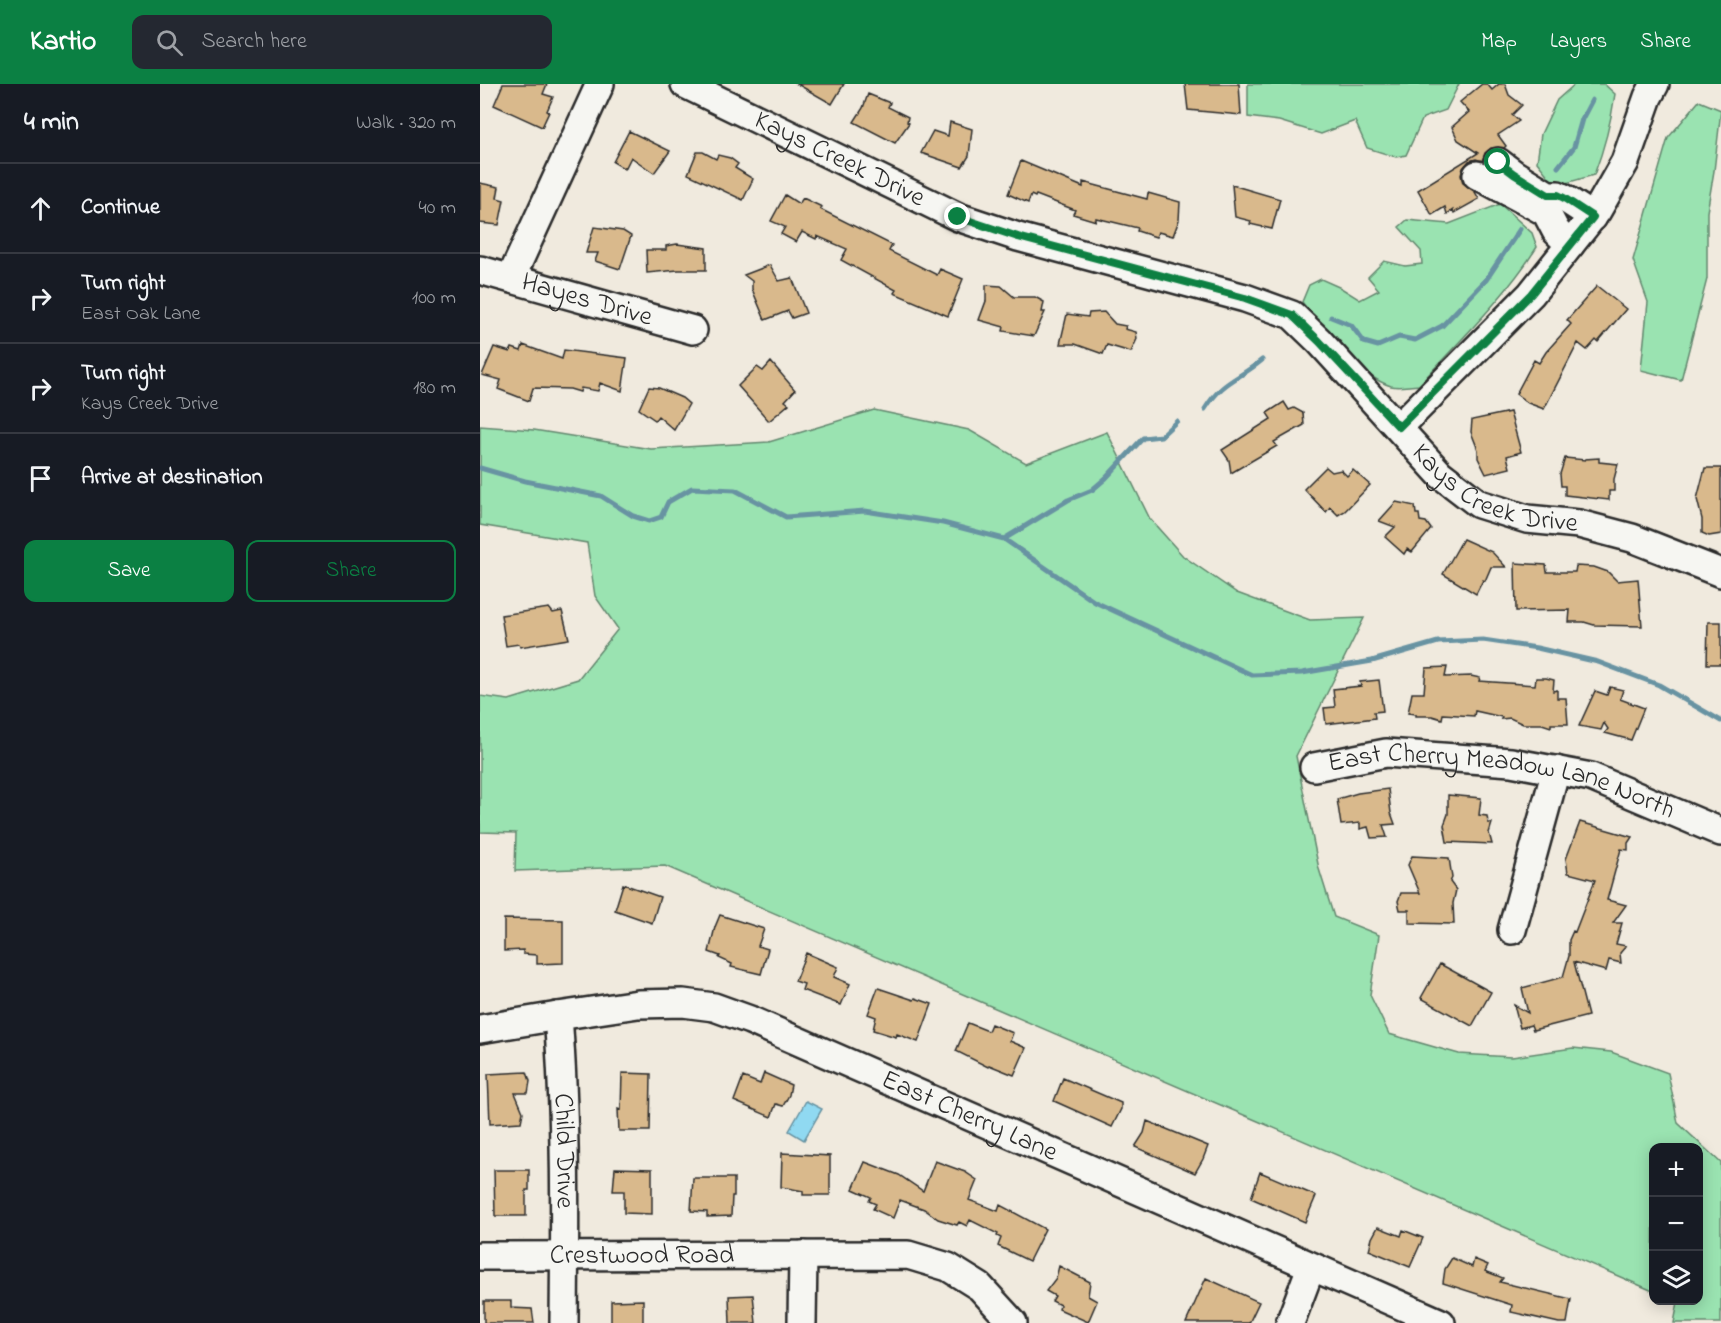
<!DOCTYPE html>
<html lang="en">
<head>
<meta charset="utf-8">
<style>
	body { margin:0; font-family:"Indie Flower",sans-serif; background:#242831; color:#f1f3f6 }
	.controls { position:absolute; right:18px; bottom:18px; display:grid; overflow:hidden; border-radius:12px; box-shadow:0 3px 15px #0003 }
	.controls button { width:54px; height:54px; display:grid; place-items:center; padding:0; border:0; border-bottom:2px solid #363941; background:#171b24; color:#f1f3f6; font:30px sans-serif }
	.stop { position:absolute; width:18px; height:18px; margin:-14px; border:4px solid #0b8043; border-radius:50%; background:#fff }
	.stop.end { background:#0b8043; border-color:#fff; box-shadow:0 2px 6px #0008 }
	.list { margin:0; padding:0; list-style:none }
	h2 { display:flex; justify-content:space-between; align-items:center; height:78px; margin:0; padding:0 24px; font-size:26px }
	h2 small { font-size:20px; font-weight:400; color:#9ea1a6 }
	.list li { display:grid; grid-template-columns:39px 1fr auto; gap:18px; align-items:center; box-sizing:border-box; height:90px; padding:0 24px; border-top:2px solid #363941 }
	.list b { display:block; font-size:22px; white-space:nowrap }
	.list p { margin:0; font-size:20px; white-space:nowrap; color:#9ea1a6 }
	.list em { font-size:20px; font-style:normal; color:#9ea1a6 }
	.actions { display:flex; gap:12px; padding:18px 24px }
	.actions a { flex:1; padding:14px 0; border:2px solid #0b8043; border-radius:12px; text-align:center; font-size:21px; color:#0b8043 }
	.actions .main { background:#0b8043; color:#fff }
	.icon { flex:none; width:33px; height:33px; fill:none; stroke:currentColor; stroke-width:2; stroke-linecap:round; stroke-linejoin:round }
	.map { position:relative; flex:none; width:1241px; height:1239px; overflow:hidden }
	header { display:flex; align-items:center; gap:36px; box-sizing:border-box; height:84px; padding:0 30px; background:#0b8043; color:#fff }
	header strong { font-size:28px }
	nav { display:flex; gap:33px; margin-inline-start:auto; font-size:21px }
	.search { width:420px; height:54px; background:#242831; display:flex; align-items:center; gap:15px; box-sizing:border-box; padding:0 21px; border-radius:12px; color:#9ea1a6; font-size:22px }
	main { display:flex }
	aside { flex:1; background:#171b24 }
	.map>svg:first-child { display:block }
	.green { fill:#9ae3b1; stroke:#62876e; stroke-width:1.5 }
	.water { fill:#90d9f1; stroke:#6893a2; stroke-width:1.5 }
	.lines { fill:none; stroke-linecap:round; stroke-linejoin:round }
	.stream { stroke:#6893a2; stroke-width:5 }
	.building { fill:#d9b98c; stroke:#2b2b2b; stroke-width:1.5 }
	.minor-casing { stroke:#2b2b2b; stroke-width:32 }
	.minor { stroke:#f6f6f2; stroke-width:27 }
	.route { stroke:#0b8043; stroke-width:8 }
	.labels { text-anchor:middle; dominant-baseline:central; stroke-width:5; stroke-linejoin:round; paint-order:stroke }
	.street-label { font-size:27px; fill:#2b2b2b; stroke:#f6f6f2 }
</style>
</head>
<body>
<header>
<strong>Kartio</strong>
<div class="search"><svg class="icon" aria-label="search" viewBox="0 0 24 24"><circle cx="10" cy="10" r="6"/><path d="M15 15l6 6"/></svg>Search here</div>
<nav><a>Map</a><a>Layers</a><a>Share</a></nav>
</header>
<main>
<aside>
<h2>4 min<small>Walk · 320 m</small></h2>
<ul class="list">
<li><svg class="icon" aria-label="ahead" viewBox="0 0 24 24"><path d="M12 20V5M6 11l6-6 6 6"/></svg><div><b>Continue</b></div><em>40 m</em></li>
<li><svg class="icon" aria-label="right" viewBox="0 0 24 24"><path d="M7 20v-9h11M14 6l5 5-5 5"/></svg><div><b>Turn right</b><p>East Oak Lane</p></div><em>100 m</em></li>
<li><svg class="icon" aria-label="right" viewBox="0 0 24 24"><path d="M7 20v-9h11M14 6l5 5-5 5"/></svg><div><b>Turn right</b><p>Kays Creek Drive</p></div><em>180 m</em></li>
<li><svg class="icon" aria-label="arrive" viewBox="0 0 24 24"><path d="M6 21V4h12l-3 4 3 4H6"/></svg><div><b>Arrive at destination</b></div></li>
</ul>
<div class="actions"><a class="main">Save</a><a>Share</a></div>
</aside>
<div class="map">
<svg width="1241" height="1239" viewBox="0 0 1241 1239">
	<rect width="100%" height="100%" fill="#f0eade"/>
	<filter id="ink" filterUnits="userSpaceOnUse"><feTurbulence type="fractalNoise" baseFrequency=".0167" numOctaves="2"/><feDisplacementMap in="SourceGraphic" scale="12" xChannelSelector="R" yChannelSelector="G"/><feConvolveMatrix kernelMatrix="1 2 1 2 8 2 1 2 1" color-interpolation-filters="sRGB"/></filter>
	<g filter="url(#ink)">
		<path class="green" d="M 768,0 L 979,0 L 966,26 L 943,34 L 926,71 L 916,73 L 887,64 L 875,37 L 841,50 L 799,37 L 768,33 Z
			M 1095,0 L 1124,0 L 1135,10 C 1131,38 1124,65 1114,91 L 1076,102 L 1057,78 L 1061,50 L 1077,16 Z
			M 1219,17 L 1241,26 L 1234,87 L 1227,128 L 1227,195 L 1201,296 L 1161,286 L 1168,218 L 1153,176 L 1188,54 Z
			M 1020,120 L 1052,149 L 1057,163 C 1024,215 980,256 939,301 C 930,302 919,304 911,302 C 878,292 842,245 822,218 L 829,201 L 841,195 L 861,204 L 880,216 L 899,206 L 888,193 L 904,177 L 925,182 L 942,180 L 941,167 L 919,143 L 927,136 L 969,140 Z
			M 394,326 L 489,346 L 546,379 L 627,348 L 670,435 L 703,472 L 757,509 L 830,536 L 884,534 L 816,672 L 839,785 L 854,833 L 899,851 L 890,911 L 909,950 L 979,970 L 1032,973 L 1093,964 L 1131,968 L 1188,989 L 1198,1039 L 1241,1079 L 1241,1239 L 1194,1239 L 1198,1218 L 1196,1217 L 1218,1216 L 1218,1064 L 1174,1064 L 1173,1207 L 185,782 L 35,787 L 36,749 L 0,748 L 0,612 L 29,616 L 98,595 L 138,545 L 115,512 L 107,459 L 0,441 L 0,342 L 54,346 L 171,365 L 289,358 Z"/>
		<path class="water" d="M 326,1017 L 342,1025 L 324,1056 L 309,1047 Z"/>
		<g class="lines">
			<path class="stream" d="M 1078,83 L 1094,63 L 1102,35 L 1112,16
				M 851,233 L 871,241 L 884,258 L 898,262 L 919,253 L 935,256 L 962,242 L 1006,196 L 1040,145
				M 725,325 C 743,296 758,296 782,276
				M 0,384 L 45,397 L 121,412 L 153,432 L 169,437 L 181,433 L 188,418 L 212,404 L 255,406 L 306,433 L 385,427 L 463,439 L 524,455 L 615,518 L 772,591 L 822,589 L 892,577 L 958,558 L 1003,556 L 1057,564 L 1118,578 L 1179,601 L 1241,637
				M 524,455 L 588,416 L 612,406 L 626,394 L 663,354 L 681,352 L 697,337"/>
		</g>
		<path class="building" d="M 23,0 L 67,0 L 63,10 L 73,13 L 67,27 L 69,28 L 62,43 L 14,21 Z
			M 317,0 L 364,0 L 352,20 Z
			M 705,0 L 759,0 L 761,31 L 708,26 Z
			M 1002,0 L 1007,0 L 1012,6 L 1019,0 L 1025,0 L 1029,11 L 1042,21 L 1032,31 L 1039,37 L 1018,51 L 1026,62 L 1024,64 L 1011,64 L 1005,69 L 1002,77 L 996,75 L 989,77 L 983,84 L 981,91 L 983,99 L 995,108 L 999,115 L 974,129 L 973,126 L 967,130 L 965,123 L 952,131 L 938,106 L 998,69 L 978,56 L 972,43 L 989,28 L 980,18 Z
			M 388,10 L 410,19 L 408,23 L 428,33 L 427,38 L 429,39 L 415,59 L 374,38 L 383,24 Z
			M 470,38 L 492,45 L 489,72 L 482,83 L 441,69 L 453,47 L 468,52 Z
			M 149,47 L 190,67 L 174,89 L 151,73 L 145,85 L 133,78 Z
			M 217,68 L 223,68 L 236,75 L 238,71 L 250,74 L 258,80 L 255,84 L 273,95 L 263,116 L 208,90 Z
			M 541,77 L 603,103 L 603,98 L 667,115 L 668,109 L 700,118 L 699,136 L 693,152 L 678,148 L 676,153 L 657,147 L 658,144 L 616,134 L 616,137 L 593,130 L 595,126 L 556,111 L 555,113 L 551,111 L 548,119 L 528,110 Z
			M 0,99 L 19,103 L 17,114 L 24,116 L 19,141 L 0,139 Z
			M 752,101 L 800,115 L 792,145 L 770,140 L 771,137 L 755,133 Z
			M 305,111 L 319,120 L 323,114 L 342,123 L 340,125 L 412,161 L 409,167 L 457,191 L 460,185 L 483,195 L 468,232 L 414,209 L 416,206 L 361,176 L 367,165 L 337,152 L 336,155 L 322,148 L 316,158 L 301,150 L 305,143 L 291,137 Z
			M 114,143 L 143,147 L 151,152 L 140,185 L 115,177 L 118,169 L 106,169 Z
			M 197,160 L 226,164 L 226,186 L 198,186 L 167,189 L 166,166 L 186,166 L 186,162 Z
			M 290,181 L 299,197 L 312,194 L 326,229 L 312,234 L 308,227 L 285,236 L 272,205 L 272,197 L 264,191 Z
			M 506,201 L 521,202 L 534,213 L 555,213 L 564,218 L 562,228 L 565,228 L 554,252 L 523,247 L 524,243 L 499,236 L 506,217 Z
			M 1117,202 L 1146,225 L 1118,258 L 1116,256 L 1107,266 L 1098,259 L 1064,325 L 1048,319 L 1036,310 L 1054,276 L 1059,279 L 1066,268 L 1091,240 L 1087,236 Z
			M 624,228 L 635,240 L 646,242 L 645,245 L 656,248 L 657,255 L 651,268 L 627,261 L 623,270 L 595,260 L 580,260 L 587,230 L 608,233 L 609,229 Z
			M 43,261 L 82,275 L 84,266 L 147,274 L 142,307 L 120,299 L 118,307 L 101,304 L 100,308 L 90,305 L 53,304 L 49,317 L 18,305 L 21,296 L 2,291 L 14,263 L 30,268 L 32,264 L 41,267 Z
			M 291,278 L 315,306 L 305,317 L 309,320 L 289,337 L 258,302 L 277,283 L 283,287 Z
			M 169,303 L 179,304 L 202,314 L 209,320 L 194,346 L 178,332 L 175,336 L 159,325 Z
			M 804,318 L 809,326 L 814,324 L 823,329 L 824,341 L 794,358 L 797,362 L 751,389 L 749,376 L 742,366 L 791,335 L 787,329 Z
			M 1030,328 L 1041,368 L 1027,372 L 1030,384 L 1006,390 L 998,374 L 998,366 L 991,348 L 992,336 Z
			M 1085,374 L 1105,376 L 1105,375 L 1119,374 L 1119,378 L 1138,380 L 1134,395 L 1134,407 L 1129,407 L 1129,416 L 1085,411 L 1085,402 L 1081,402 L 1080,390 Z
			M 846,383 L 852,388 L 861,386 L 867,392 L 873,386 L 890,401 L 865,427 L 858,431 L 850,423 L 846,428 L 824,405 Z
			M 1225,384 L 1241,384 L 1241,450 L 1229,452 L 1222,449 L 1222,435 L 1217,415 Z
			M 916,418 L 935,422 L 936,430 L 939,430 L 940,437 L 946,438 L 951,445 L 932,468 L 927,465 L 924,470 L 905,453 L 915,443 L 899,437 Z
			M 983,455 L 1012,468 L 1026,483 L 1011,483 L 1005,497 L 1003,496 L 996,510 L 963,490 Z
			M 1035,479 L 1066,481 L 1067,488 L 1095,488 L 1096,482 L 1114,483 L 1128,488 L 1137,497 L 1158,495 L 1162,542 L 1114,541 L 1104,538 L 1089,538 L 1090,526 L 1036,527 Z
			M 69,524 L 73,529 L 82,527 L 89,555 L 40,563 L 39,560 L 26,562 L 21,531 Z
			M 1228,538 L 1241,538 L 1241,580 L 1227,580 Z
			M 967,583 L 965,593 L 991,592 L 1000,594 L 999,597 L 1055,601 L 1056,594 L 1066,594 L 1074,596 L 1073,607 L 1077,606 L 1077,614 L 1086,614 L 1088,640 L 1071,640 L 1071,643 L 1062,640 L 1043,640 L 1030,634 L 1021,635 L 1022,633 L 995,627 L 994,632 L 963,630 L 962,635 L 952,632 L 936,632 L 936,630 L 928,629 L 932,609 L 944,609 L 946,584 Z
			M 899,596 L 903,627 L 894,628 L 895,634 L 846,640 L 844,624 L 855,623 L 853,605 L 881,602 L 880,598 Z
			M 1130,603 L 1143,606 L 1140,615 L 1164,624 L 1151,656 L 1125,649 L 1128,645 L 1124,639 L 1121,646 L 1099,642 L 1115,607 L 1127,611 Z
			M 908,705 L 911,729 L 915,740 L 903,741 L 907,753 L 891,754 L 888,743 L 880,745 L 880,739 L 861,741 L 857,715 L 878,709 Z
			M 968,711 L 1001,714 L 999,731 L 1007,732 L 1008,739 L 1012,739 L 1009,749 L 1012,760 L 967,758 L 964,741 L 968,730 Z
			M 1100,738 L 1152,753 L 1148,759 L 1148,766 L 1141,765 L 1127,816 L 1146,821 L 1133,839 L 1142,839 L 1136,860 L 1146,862 L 1140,869 L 1141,879 L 1129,876 L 1126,887 L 1094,878 L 1108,932 L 1053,946 L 1051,941 L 1040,944 L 1034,921 L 1048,929 L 1042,904 L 1083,893 L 1089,872 L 1089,856 L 1093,847 L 1095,848 L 1115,796 L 1088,789 L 1086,775 Z
			M 932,772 L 969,774 L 972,794 L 970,798 L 976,806 L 973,819 L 974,840 L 929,839 L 929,826 L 920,826 L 918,817 L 921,809 L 940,809 L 928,781 Z
			M 143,800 L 180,813 L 172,839 L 135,826 Z
			M 240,831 L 284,845 L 278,862 L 288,865 L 281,890 L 251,883 L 252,880 L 239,874 L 240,872 L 229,868 L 235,843 Z
			M 24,835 L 83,836 L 83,879 L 57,880 L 57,871 L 43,870 L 43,866 L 24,867 Z
			M 326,869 L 358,883 L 354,893 L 370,900 L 361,921 L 322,906 L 324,900 L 315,897 Z
			M 960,880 L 1011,908 L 992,942 L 941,914 Z
			M 398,904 L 434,916 L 435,914 L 452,920 L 438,958 L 417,950 L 416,953 L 393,946 L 396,933 L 388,930 Z
			M 488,939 L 508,947 L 511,940 L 533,949 L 530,957 L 546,964 L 534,991 L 509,981 L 508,983 L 476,967 Z
			M 47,988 L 50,997 L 48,1009 L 35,1009 L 43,1028 L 41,1038 L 10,1040 L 8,990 Z
			M 142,989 L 171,990 L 170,1047 L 139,1047 L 138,1025 L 141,1026 Z
			M 284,989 L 311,1001 L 309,1011 L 303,1022 L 296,1020 L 291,1033 L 254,1017 L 263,993 L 280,1000 Z
			M 583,994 L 641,1019 L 641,1025 L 632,1043 L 574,1017 Z
			M 667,1037 L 728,1062 L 723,1075 L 715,1089 L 655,1063 L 664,1049 Z
			M 302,1069 L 350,1072 L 350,1111 L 323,1111 L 323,1107 L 301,1103 Z
			M 455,1077 L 485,1088 L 497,1096 L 489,1116 L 518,1127 L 520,1121 L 565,1145 L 549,1177 L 518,1162 L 521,1154 L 517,1152 L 518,1150 L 490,1136 L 487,1142 L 479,1138 L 477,1141 L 458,1135 L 444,1125 L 420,1116 L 413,1134 L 393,1125 L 396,1120 L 389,1117 L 391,1113 L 373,1105 L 385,1078 L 419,1091 L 443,1107 Z
			M 135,1084 L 172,1085 L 172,1130 L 144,1129 L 144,1107 L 133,1107 Z
			M 14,1086 L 49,1086 L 49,1106 L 46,1106 L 46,1132 L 15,1132 Z
			M 780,1088 L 836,1112 L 825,1138 L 771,1114 Z
			M 213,1094 L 254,1094 L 254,1112 L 252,1112 L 251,1132 L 227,1133 L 227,1128 L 211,1127 Z
			M 898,1143 L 921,1152 L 923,1146 L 943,1154 L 930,1183 L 889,1166 L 892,1154 Z
			M 972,1174 L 992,1183 L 994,1175 L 1008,1181 L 1005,1187 L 1023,1194 L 1020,1198 L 1091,1215 L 1087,1239 L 1079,1239 L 1031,1228 L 1032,1221 L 963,1199 L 965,1185 Z
			M 579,1182 L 610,1198 L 608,1212 L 617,1217 L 608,1238 L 579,1225 L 580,1221 L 572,1217 L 575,1212 L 566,1207 L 576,1194 Z
			M 726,1194 L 779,1218 L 769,1239 L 706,1239 Z
			M 273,1211 L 276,1239 L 250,1239 L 249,1212 Z
			M 163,1216 L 163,1239 L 131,1239 L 131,1217 Z
			M 4,1217 L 31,1217 L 31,1224 L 52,1225 L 54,1239 L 4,1239 Z"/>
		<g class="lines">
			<defs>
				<g id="minor">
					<path id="s1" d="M 205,0 L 478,133 L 538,153 L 765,214 L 812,231 L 839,257 L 960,390 L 999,420 L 1047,435 L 1099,440 L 1152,454 L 1241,489"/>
					<path d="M 1018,78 L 1034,90 L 1068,111 L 1078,111 L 1084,114 L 1113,133"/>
					<path d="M 997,91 L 1066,128 L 1076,147 L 1090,161"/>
					<path id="s2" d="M 0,186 L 213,246"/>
					<path d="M 31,194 L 120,0"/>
					<path d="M 919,343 L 1051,210 L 1117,127 L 1145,78 L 1168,13 L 1175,0"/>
					<path id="s3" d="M 834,683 L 906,669 L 1031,678 L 1111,693 L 1241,748"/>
					<path d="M 1032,846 L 1076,686"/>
					<path id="s4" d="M 78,932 C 86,1034 85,1136 84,1239"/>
					<path id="s5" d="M 0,945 L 78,932 L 158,920 L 203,919 L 234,923 L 270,936 L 961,1239"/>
					<path id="s6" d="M 0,1172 L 428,1171 L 468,1183 L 500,1203 L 533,1239"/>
					<path d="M 322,1239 L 323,1171"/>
					<path d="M 810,1239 L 831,1183"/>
				</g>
			</defs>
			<use href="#minor" class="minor-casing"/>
			<use href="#minor" class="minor"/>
		</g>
	</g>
	<g class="lines" filter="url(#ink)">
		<path class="route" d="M 478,133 L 538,153 L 765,214 L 812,231 L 839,257 L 919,343 L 1051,210 L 1113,133 L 1084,114 L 1078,111 L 1068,111 L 1034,90 L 1018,78"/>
	</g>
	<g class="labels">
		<g class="street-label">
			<text stroke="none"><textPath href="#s1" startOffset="172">Kays Creek Drive</textPath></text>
			<text stroke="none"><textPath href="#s2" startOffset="111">Hayes Drive</textPath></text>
			<text stroke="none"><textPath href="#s1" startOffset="927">Kays Creek Drive</textPath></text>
			<text stroke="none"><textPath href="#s3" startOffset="192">East Cherry Meadow Lane North</textPath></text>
			<text stroke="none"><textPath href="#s5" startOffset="514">East Cherry Lane</textPath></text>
			<text stroke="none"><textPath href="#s4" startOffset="135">Child Drive</textPath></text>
			<text stroke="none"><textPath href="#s6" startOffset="162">Crestwood Road</textPath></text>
		</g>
	</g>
</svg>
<div class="controls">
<button>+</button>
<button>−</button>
<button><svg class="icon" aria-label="layers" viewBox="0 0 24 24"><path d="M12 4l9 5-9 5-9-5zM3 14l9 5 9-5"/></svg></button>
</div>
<div class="stop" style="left:1018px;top:78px"></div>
<div class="stop end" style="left:478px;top:133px"></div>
</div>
</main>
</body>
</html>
